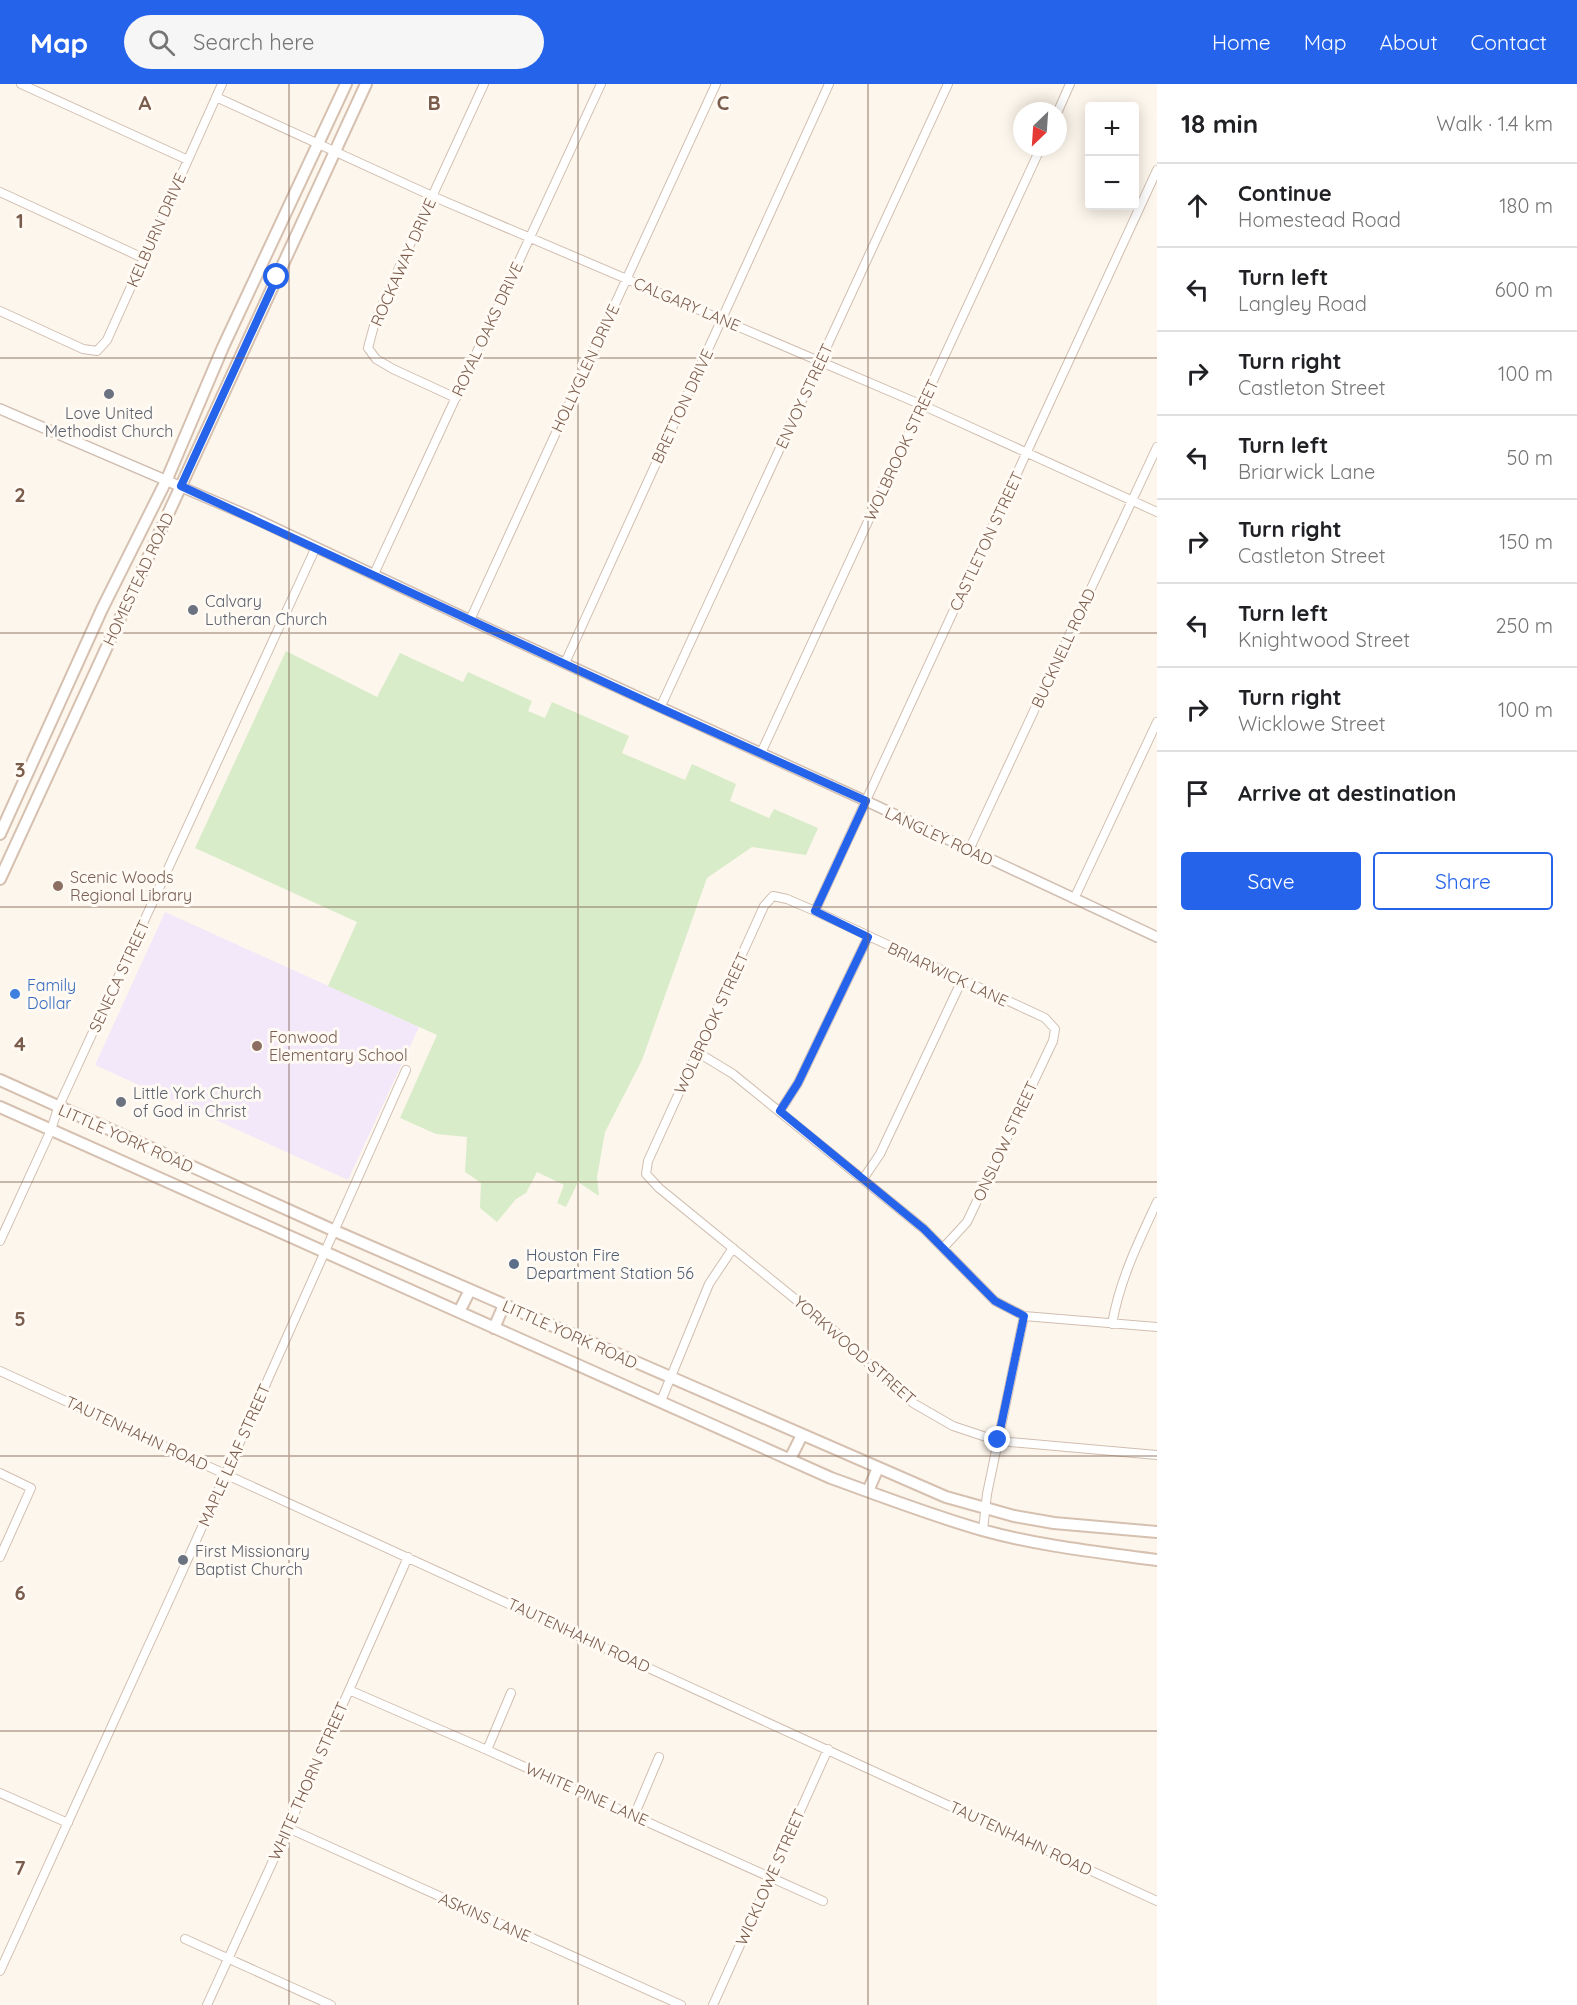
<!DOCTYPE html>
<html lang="en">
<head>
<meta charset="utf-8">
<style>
	body { margin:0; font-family:Quicksand,sans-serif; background:#f6f6f6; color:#202124 }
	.controls { position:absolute; right:18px; top:18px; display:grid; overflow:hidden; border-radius:6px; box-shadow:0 3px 15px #0003 }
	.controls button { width:54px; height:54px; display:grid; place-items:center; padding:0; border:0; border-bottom:2px solid #e0e0e0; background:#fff; color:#202124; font:30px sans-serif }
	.compass { position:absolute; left:1013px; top:18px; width:54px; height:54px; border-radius:50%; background:#fff; box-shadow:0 3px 15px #0003; rotate:205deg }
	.stop { position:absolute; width:18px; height:18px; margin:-14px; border:4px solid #2563eb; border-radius:50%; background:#fff }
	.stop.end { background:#2563eb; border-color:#fff; box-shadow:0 2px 6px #0008 }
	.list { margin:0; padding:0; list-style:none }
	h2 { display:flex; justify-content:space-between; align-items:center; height:78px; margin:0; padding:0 24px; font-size:26px }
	h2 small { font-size:20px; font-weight:400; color:#757577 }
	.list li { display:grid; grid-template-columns:39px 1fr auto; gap:18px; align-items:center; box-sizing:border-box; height:84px; padding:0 24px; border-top:2px solid #e0e0e0 }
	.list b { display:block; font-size:22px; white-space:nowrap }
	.list p { margin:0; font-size:20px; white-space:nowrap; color:#757577 }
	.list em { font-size:20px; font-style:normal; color:#757577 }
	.actions { display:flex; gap:12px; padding:18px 24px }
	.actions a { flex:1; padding:14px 0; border:2px solid #2563eb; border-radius:6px; text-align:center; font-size:21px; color:#2563eb }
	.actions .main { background:#2563eb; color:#fff }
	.icon { flex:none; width:33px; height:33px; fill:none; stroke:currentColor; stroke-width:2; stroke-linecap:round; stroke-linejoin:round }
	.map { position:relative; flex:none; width:1157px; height:1921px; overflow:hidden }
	header { display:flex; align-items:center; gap:36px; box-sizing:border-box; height:84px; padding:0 30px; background:#2563eb; color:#fff }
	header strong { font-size:28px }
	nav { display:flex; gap:33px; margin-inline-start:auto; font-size:21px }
	.search { width:420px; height:54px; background:#f6f6f6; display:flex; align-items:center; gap:15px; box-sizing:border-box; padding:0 21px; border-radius:33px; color:#757577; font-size:22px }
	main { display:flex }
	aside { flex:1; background:#fff }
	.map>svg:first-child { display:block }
	.education { fill:#f3e8fa }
	.green { fill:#d8ecc9 }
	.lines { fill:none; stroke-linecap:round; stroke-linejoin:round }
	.minor-casing { stroke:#d1beb0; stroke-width:10 }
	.tertiary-casing { stroke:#d1beb0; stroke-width:12 }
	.secondary-casing { stroke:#d6c0b0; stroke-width:14 }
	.minor { stroke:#fff; stroke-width:8 }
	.tertiary { stroke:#fff; stroke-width:9 }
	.secondary { stroke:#fff; stroke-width:10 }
	.route { stroke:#2563eb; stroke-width:8 }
	.grid { fill:none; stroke:#7a5c4d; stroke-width:1.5; stroke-opacity:0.55 }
	.worship-dot { fill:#6b7280; stroke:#fffaf3; stroke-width:2 }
	.education-dot { fill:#8d6e63; stroke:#fffaf3; stroke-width:2 }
	.shop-dot { fill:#3f7fe0; stroke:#fffaf3; stroke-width:2 }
	.service-dot { fill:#5c6f8a; stroke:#fffaf3; stroke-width:2 }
	.labels { text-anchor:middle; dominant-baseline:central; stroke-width:6; stroke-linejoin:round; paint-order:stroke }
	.street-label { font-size:16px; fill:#7a5c4d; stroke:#fffaf3 }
	.worship-label { font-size:16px; fill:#5b616d; stroke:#fffaf3; text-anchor:start }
	.education-label { font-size:16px; fill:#785e54; stroke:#fffaf3; text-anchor:start }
	.shop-label { font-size:16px; fill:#366cbe; stroke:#fffaf3; text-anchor:start }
	.service-label { font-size:16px; fill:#4e5e75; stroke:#fffaf3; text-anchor:start }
	.grid-label { font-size:20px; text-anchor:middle; font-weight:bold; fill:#7a5c4d; stroke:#fffaf3; stroke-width:6; stroke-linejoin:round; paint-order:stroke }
</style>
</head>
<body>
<header>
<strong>Map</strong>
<div class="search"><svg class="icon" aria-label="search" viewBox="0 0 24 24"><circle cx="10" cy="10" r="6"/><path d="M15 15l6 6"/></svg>Search here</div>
<nav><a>Home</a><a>Map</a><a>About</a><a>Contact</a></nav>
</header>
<main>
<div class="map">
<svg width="1157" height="1921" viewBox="0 0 1157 1921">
	<rect width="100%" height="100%" fill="#fdf6ec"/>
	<path class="education" d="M 165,828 L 419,943 L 348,1096 L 95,981 Z"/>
	<path class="green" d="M 286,567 L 377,613 L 400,569 L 463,598 L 468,588 L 532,617 L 528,627 L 545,634 L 552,618 L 629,652 L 622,669 L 685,696 L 692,680 L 736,700 L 730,717 L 769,734 L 774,725 L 818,744 L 806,771 L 752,763 L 707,794 L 642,976 L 605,1048 L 597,1093 L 599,1112 L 578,1098 L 566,1123 L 557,1119 L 564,1101 L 537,1088 L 526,1109 L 516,1115 L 497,1138 L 480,1124 L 481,1099 L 465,1088 L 467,1053 L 436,1050 L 400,1034 L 437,951 L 328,902 L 357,838 L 195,764 Z"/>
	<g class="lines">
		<defs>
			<path id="minor" d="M 21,0 L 188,76
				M 216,13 L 432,112 L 922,321 L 1157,428
				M 1058,27 L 1070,0
				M 0,108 L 143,174
				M 0,227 L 83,265 L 97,267 L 107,256 L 222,0
				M 456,314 L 393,285 L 376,275 L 368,264 L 376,234 L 484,0
				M 374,490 L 601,0
				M 470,536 L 716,0
				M 565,579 L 829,0
				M 660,624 L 948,0
				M 761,669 L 1041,63
				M 969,766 L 1157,363
				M 1074,815 L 1157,638
				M 815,827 L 1157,86
				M 697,968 L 733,990 L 924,1145 L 995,1217 L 1024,1232 L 1157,1243
				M 780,1027 L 798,999 L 868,853
				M 863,1095 L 880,1070 L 962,896
				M 0,1157 L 51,1046 L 58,1024 L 316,463
				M 944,1163 L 967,1138 L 1053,957 L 1055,945 L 1045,934 L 815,827 L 787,815 L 773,812 L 764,822 L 648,1077 L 646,1090 L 659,1104 L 843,1254 L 880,1291 L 913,1319 L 953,1342 L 986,1353 L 1010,1358 L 1157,1371
				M 1112,1240 C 1120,1195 1138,1159 1157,1118
				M 0,1287 L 1157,1817
				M 661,1317 L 709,1200 L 733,1164
				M 0,1389 L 31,1404 L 0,1473
				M 983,1446 L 987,1410 L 1024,1232
				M 349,1606 L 487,1666 L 823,1817
				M 487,1666 L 511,1609
				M 0,1709 L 68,1739
				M 634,1732 L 659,1673
				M 288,1744 L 681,1921
				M 185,1855 L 331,1921
				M 0,1887 L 177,1499 L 406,986
				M 207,1921 L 288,1744 L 408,1473
				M 713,1921 L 828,1665"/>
			<path id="tertiary" d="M 0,325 L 256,435 L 470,536 L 866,717 L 1157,853"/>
			<path id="secondary" d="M 0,750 L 102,525 L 167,395 L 223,263 L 346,0
				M 0,795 L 366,0
				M 0,996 L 335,1147 L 946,1413 L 1014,1432 L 1054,1439 L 1157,1448
				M 0,1023 L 831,1394 C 881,1412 930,1431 982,1446 C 1039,1462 1098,1468 1157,1476
				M 459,1228 L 470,1206
				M 494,1244 L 504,1221
				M 790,1375 L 802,1351
				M 868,1407 L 878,1384"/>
		</defs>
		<use href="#minor" class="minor-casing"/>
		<use href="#tertiary" class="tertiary-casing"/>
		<use href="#secondary" class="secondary-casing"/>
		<use href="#minor" class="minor"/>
		<use href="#tertiary" class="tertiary"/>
		<use href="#secondary" class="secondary"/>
	</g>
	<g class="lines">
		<path class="route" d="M 277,193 L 181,402 L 660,624 L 866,717 L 815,827 L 868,853 L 798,999 L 780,1027 L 924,1145 L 995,1217 L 1024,1232 L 998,1356"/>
	</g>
	<path class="grid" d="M 289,0 L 289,1921M 578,0 L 578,1921M 868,0 L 868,1921M 0,274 L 1157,274M 0,549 L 1157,549M 0,823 L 1157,823M 0,1098 L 1157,1098M 0,1372 L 1157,1372M 0,1647 L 1157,1647"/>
	<g class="worship-dot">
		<circle cx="109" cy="310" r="6"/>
		<circle cx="193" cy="526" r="6"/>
		<circle cx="121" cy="1018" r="6"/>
		<circle cx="183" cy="1476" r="6"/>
	</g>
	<g class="education-dot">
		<circle cx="58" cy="802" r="6"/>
		<circle cx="257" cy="962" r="6"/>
	</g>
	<circle class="shop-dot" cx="15" cy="910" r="6"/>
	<circle class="service-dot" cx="514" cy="1180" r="6"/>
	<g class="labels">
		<g class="street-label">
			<text transform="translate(156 146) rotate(-66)">KELBURN DRIVE</text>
			<text transform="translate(403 178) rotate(-66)">ROCKAWAY DRIVE</text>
			<text transform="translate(687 220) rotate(23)">CALGARY LANE</text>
			<text transform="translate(487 245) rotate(-65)">ROYAL OAKS DRIVE</text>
			<text transform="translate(585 284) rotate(-65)">HOLLYGLEN DRIVE</text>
			<text transform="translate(804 312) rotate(-65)">ENVOY STREET</text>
			<text transform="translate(682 322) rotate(-65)">BRETTON DRIVE</text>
			<text transform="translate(901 366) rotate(-65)">WOLBROOK STREET</text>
			<text transform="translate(986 457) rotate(-65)">CASTLETON STREET</text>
			<text transform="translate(138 495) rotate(-65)">HOMESTEAD ROAD</text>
			<text transform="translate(1063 564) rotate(-65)">BUCKNELL ROAD</text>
			<text transform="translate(939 752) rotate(25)">LANGLEY ROAD</text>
			<text transform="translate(948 890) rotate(25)">BRIARWICK LANE</text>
			<text transform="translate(119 892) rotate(-65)">SENECA STREET</text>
			<text transform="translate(711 939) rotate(-65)">WOLBROOK STREET</text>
			<text transform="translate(126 1054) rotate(24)">LITTLE YORK ROAD</text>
			<text transform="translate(1005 1057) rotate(-65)">ONSLOW STREET</text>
			<text transform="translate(570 1250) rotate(24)">LITTLE YORK ROAD</text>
			<text transform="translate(855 1266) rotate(41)">YORKWOOD STREET</text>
			<text transform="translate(137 1349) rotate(25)">TAUTENHAHN ROAD</text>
			<text transform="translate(234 1371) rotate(-66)">MAPLE LEAF STREET</text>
			<text transform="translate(579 1551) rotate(25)">TAUTENHAHN ROAD</text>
			<text transform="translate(308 1697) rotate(-66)">WHITE THORN STREET</text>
			<text transform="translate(587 1710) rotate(24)">WHITE PINE LANE</text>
			<text transform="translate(1021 1754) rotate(25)">TAUTENHAHN ROAD</text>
			<text transform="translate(770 1793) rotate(-66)">WICKLOWE STREET</text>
			<text transform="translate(485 1833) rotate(24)">ASKINS LANE</text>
		</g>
		<g class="worship-label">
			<text x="109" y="329" text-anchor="middle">Love United<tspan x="109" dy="18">Methodist Church</tspan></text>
			<text x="205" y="517">Calvary<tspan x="205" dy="18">Lutheran Church</tspan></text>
			<text x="133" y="1009">Little York Church<tspan x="133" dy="18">of God in Christ</tspan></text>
			<text x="195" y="1467">First Missionary<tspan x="195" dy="18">Baptist Church</tspan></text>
		</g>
		<g class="education-label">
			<text x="70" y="793">Scenic Woods<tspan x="70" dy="18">Regional Library</tspan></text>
			<text x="269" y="953">Fonwood<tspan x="269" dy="18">Elementary School</tspan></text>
		</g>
		<g class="shop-label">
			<text x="27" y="901">Family<tspan x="27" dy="18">Dollar</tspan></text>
		</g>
		<g class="service-label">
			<text x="526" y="1171">Houston Fire<tspan x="526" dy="18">Department Station 56</tspan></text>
		</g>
	</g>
	<g class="grid-label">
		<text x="145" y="26">A</text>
		<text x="434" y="26">B</text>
		<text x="723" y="26">C</text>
		<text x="20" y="144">1</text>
		<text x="20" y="418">2</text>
		<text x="20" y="693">3</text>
		<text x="20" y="967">4</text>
		<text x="20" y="1242">5</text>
		<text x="20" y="1516">6</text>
		<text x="20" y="1791">7</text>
	</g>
</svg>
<div class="controls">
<button>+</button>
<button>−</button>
</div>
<svg class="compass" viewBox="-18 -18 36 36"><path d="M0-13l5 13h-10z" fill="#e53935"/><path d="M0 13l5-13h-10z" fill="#757577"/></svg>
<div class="stop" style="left:277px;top:193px"></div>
<div class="stop end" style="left:998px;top:1356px"></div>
</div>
<aside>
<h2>18 min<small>Walk · 1.4 km</small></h2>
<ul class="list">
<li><svg class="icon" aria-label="ahead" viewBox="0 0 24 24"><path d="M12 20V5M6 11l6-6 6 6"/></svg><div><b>Continue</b><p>Homestead Road</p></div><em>180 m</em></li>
<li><svg class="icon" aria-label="left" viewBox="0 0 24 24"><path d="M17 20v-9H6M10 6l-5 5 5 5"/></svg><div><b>Turn left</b><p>Langley Road</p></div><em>600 m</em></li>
<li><svg class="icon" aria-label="right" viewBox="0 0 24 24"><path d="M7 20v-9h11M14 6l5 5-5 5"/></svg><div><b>Turn right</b><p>Castleton Street</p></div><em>100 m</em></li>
<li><svg class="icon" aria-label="left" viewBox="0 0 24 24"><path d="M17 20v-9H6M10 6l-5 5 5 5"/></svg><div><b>Turn left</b><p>Briarwick Lane</p></div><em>50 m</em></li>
<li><svg class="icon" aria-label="right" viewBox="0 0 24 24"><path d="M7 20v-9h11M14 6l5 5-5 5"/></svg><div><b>Turn right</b><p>Castleton Street</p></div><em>150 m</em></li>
<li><svg class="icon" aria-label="left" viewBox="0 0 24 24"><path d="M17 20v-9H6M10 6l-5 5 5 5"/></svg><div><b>Turn left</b><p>Knightwood Street</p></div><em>250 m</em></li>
<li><svg class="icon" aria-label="right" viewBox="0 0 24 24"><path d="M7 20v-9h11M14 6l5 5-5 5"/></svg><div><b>Turn right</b><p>Wicklowe Street</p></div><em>100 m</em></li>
<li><svg class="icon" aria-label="arrive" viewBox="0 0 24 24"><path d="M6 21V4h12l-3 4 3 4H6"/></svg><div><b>Arrive at destination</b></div></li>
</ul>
<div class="actions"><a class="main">Save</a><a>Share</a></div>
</aside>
</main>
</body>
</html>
